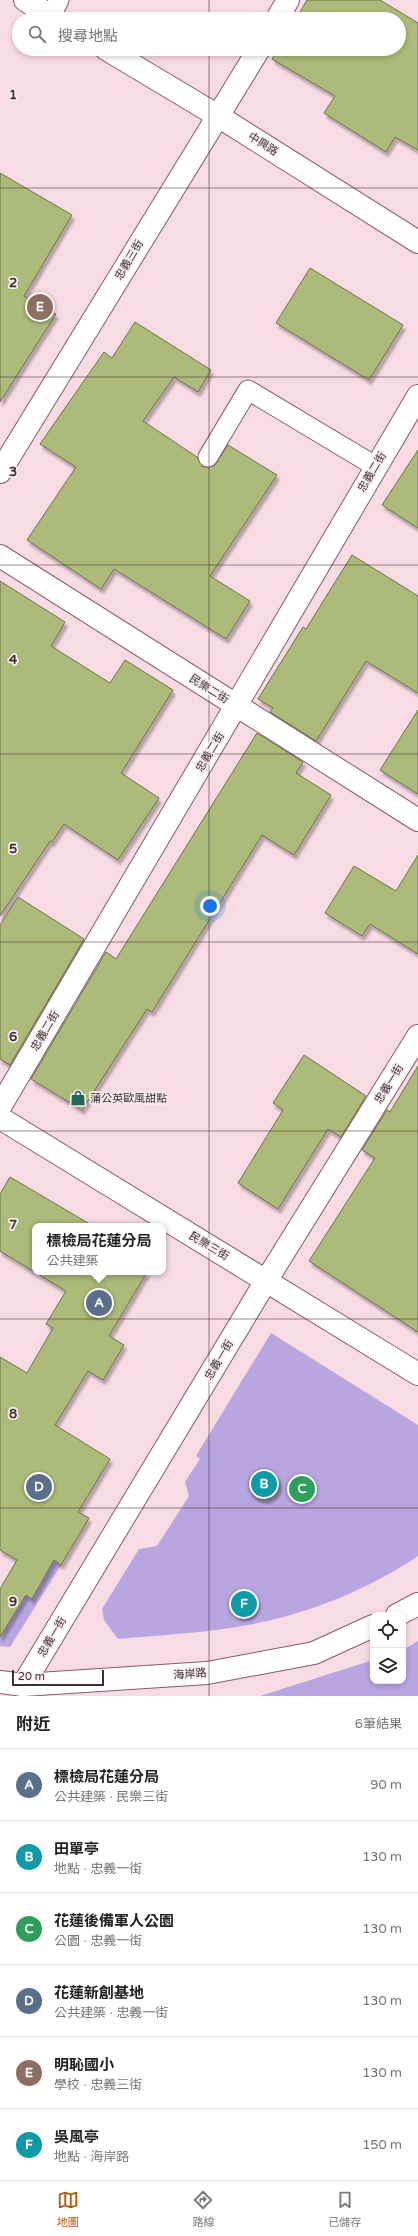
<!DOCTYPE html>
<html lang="zh-TW">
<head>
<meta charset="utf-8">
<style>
	body { margin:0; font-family:"Varela Round","Noto Sans TC",sans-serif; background:#f6f6f6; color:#222 }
	.controls { position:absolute; right:12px; bottom:12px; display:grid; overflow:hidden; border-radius:8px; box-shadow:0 2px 6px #0003 }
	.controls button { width:36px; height:36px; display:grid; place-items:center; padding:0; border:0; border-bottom:1px solid #e0e0e0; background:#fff; color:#222; font:20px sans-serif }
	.scale { position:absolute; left:12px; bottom:10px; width:92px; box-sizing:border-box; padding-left:4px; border:2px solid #412e34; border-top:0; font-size:11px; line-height:14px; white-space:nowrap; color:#412e34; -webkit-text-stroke:3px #f9eef1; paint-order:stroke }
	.you { position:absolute; left:210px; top:906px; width:14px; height:14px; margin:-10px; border:3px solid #fff; border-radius:50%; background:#1a73e8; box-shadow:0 0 0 6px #1a73e833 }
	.badge { display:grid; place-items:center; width:26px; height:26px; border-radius:50%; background:#b45309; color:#fff; font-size:13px; font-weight:700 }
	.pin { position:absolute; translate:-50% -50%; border:2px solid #fff; box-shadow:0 1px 4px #0006 }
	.popup { position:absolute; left:32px; top:1223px; width:134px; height:52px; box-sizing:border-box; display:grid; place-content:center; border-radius:8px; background:#fff; filter:drop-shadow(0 1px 3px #0005); font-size:13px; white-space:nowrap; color:#767676 }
	.popup b { font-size:15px; color:#222 }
	.popup::after { content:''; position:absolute; left:50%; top:100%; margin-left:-8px; border:8px solid transparent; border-top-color:#fff }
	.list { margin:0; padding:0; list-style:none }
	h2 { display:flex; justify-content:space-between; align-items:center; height:52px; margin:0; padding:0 16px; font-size:17px }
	h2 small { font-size:13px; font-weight:400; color:#767676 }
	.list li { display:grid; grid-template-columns:26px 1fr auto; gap:12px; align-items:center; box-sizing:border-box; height:72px; padding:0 16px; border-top:1px solid #e0e0e0 }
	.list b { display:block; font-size:15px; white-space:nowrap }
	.list p { margin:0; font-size:13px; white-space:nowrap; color:#767676 }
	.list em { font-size:13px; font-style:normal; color:#767676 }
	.icon { flex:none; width:22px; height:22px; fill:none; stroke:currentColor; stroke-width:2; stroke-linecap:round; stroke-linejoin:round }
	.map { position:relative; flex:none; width:418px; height:1696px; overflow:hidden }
	.search { position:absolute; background:#fff; box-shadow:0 2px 6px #0003; left:12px; right:12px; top:12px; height:44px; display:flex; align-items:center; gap:10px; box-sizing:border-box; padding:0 14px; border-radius:22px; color:#767676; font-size:15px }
	.sheet { height:484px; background:#fff }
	nav { display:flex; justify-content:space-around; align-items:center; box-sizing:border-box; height:56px; border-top:1px solid #e0e0e0; background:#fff; font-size:11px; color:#767676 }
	nav a { display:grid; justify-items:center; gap:2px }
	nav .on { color:#b45309 }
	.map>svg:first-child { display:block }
	.green { fill:#b8a6e1 }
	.building { fill:#adbb7a; stroke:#6b734c; filter:url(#shadow) }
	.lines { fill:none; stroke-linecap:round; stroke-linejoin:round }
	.lane-casing { stroke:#855a68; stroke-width:21 }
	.street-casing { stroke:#855a68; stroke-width:24 }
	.secondary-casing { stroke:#855a68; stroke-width:24 }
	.lane { stroke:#fff; stroke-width:19 }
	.street { stroke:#fff; stroke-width:22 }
	.secondary { stroke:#fff; stroke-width:22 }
	.grid { fill:none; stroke:#412e34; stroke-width:1; stroke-opacity:0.55 }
	.labels { text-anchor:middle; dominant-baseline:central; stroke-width:3.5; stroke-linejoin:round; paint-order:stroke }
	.street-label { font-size:11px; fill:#412e34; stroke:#f9eef1 }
	.poi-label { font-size:11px; fill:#412e34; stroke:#f9eef1; text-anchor:start }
	.grid-label { font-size:13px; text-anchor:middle; font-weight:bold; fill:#412e34; stroke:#f9eef1; stroke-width:3.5; stroke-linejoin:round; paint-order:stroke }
</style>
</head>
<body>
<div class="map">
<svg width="418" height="1696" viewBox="0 0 418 1696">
	<defs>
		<filter id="shadow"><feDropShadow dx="2.5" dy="4.5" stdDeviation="1" flood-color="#0004"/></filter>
	</defs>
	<rect width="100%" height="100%" fill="#f9dbe4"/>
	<path class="green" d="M 271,1333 L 418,1425 L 418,1556 C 368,1590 307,1614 248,1625 C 205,1633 161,1635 118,1639 L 104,1620 L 102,1609 L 139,1549 L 157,1546 L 189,1496 L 185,1482 L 200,1459 L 196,1456 Z
		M 48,1557 L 61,1565 L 10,1647 L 0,1646 L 0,1603 L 26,1595 L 32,1599 L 44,1578 Z
		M 418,1641 L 418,1696 L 260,1696 L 373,1660 L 373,1681 L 403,1681 L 403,1650 Z"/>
	<path class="building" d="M 307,0 L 380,0 L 418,23 L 418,150 L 395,137 L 386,152 L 324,113 L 335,96 L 272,59 L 278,49 L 399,49 L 399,19 L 296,19 Z
		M 0,173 L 72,215 L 24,296 L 56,314 L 0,402 Z
		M 310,268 L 403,325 L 369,380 L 276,323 Z
		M 135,322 L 211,370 L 198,392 L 174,377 L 143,421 L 197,457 L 203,467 L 214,466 L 228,445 L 277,475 L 210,576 L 250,601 L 226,639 L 114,569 L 101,589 L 27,540 L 76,467 L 40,444 L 104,352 L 112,358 Z
		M 418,450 L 418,528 L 382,505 Z
		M 352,555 L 418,596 L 418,693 L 366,661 L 316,741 L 270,712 L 273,708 L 258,699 L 303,627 L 306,629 Z
		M 0,581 L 65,622 L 51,646 L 110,683 L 125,660 L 173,690 L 121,773 L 159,798 L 118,860 L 64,824 L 52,842 L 50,841 L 0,916 Z
		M 418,710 L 418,794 L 380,770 Z
		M 257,733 L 303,762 L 296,773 L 331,795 L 294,855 L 262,835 L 152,1012 L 147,1009 L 82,1110 L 31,1079 L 106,952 L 116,959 Z
		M 418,855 L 418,954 L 370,924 L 362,936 L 325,913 L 354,866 L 396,891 Z
		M 18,897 L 84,939 L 10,1065 L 0,1059 L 0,925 Z
		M 304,1055 L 366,1096 L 341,1137 L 328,1129 L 278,1209 L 238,1183 L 283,1110 L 273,1103 Z
		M 418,1066 L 418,1332 L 309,1261 L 375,1158 L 362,1150 L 387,1110 L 390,1112 Z
		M 10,1177 L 93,1226 L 35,1226 L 35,1272 L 147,1272 L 109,1336 L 124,1345 L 103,1380 L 88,1371 L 55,1425 L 110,1459 L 78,1512 L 89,1518 L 61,1565 L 54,1560 L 32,1599 L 26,1595 L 0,1637 L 0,1589 L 17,1560 L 0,1550 L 0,1357 L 27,1373 L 53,1328 L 46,1324 L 66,1291 L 0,1251 L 0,1194 Z
		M249 1484a15 15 0 1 1 30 0a15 15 0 1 1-30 0Z
		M231 1603a13 13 0 1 1 26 0a13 13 0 1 1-26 0Z"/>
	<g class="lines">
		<defs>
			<path id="lane" d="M 51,16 L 59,0
				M 208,457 L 248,390 L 375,466"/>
			<path id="street" d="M 25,0 L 56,19
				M 277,19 L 288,0
				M 106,49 L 218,116 L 418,242
				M 0,472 L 259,49
				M 0,556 L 418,820
				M 0,1107 L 418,396
				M 0,1118 L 418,1374
				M 23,1685 L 266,1281 L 418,1036"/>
			<path id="secondary" d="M 397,1615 L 418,1604
				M 0,1682 L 23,1685 L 207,1673 L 314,1653 L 373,1626"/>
		</defs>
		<use href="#lane" class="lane-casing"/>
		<use href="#street" class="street-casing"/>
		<use href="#secondary" class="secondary-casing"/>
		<use href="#lane" class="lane"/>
		<use href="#street" class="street"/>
		<use href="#secondary" class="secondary"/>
	</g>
	<path class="grid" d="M 209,0 L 209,19M 209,49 L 209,1696M 0,188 L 418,188M 0,377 L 418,377M 0,565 L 418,565M 0,754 L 418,754M 0,942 L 418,942M 0,1131 L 418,1131M 0,1319 L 418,1319M 0,1508 L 418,1508"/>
	<defs>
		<symbol id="shop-bare" viewBox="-9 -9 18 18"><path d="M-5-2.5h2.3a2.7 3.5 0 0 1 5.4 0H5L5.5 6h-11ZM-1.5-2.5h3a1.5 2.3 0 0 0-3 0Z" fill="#22675a" stroke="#f9eef1" stroke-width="2.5" paint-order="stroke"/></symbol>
	</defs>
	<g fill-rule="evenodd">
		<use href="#shop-bare" x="67" y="1087" width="22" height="22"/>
	</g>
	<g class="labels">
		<g class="street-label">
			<text transform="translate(263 144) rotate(32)">中興路</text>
			<text transform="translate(129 260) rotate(-59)">忠義三街</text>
			<text transform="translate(372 472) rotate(-59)">忠義二街</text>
			<text transform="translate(209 689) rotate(32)">民樂二街</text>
			<text transform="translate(210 752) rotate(-59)">忠義二街</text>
			<text transform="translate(45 1031) rotate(-59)">忠義二街</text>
			<text transform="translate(389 1084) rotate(-58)">忠義一街</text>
			<text transform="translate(209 1246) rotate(31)">民樂三街</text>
			<text transform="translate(219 1360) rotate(-59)">忠義一街</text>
			<text transform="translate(52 1637) rotate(-59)">忠義一街</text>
			<text transform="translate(190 1674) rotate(-4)">海岸路</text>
		</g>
		<g class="poi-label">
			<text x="90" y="1098">蒲公英歐風甜點</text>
		</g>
	</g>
	<g class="grid-label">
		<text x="13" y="99">1</text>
		<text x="13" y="287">2</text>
		<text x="13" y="476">3</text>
		<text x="13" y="664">4</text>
		<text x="13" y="853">5</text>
		<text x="13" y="1041">6</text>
		<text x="13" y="1229">7</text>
		<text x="13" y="1418">8</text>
		<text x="13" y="1606">9</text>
	</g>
</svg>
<div class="controls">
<button><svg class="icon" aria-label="locate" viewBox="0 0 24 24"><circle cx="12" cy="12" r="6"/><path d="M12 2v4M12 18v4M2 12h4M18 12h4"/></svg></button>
<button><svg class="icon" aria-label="layers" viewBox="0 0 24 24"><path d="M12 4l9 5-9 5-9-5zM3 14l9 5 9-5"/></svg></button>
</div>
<div class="scale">20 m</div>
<div class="you"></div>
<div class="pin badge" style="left:99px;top:1303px;background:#5c6f8a">A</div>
<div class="popup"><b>標檢局花蓮分局</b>公共建築</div>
<div class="pin badge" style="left:264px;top:1484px;background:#0f9aa8">B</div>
<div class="pin badge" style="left:302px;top:1489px;background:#2e9e5b">C</div>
<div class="pin badge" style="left:39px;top:1487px;background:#5c6f8a">D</div>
<div class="pin badge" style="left:40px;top:307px;background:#8d6e63">E</div>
<div class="pin badge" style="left:244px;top:1604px;background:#0f9aa8">F</div>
<div class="search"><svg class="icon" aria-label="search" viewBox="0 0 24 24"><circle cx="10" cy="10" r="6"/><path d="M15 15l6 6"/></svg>搜尋地點</div>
</div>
<section class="sheet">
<h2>附近<small>6筆結果</small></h2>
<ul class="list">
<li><span class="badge" style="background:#5c6f8a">A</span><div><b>標檢局花蓮分局</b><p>公共建築 · 民樂三街</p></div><em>90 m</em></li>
<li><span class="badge" style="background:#0f9aa8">B</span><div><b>田單亭</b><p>地點 · 忠義一街</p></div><em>130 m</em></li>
<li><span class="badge" style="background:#2e9e5b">C</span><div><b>花蓮後備軍人公園</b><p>公園 · 忠義一街</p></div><em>130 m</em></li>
<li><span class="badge" style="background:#5c6f8a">D</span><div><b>花蓮新創基地</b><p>公共建築 · 忠義一街</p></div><em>130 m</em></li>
<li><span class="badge" style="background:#8d6e63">E</span><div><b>明恥國小</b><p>學校 · 忠義三街</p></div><em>130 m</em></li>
<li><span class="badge" style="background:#0f9aa8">F</span><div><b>吳風亭</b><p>地點 · 海岸路</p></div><em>150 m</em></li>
</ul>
</section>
<nav>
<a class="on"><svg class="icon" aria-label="map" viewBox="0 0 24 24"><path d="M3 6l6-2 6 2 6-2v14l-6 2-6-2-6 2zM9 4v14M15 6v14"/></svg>地圖</a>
<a><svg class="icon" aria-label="directions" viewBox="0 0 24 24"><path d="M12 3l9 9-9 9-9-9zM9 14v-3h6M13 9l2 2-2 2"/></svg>路線</a>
<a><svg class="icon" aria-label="saved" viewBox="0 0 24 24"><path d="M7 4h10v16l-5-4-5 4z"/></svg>已儲存</a>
</nav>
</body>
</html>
